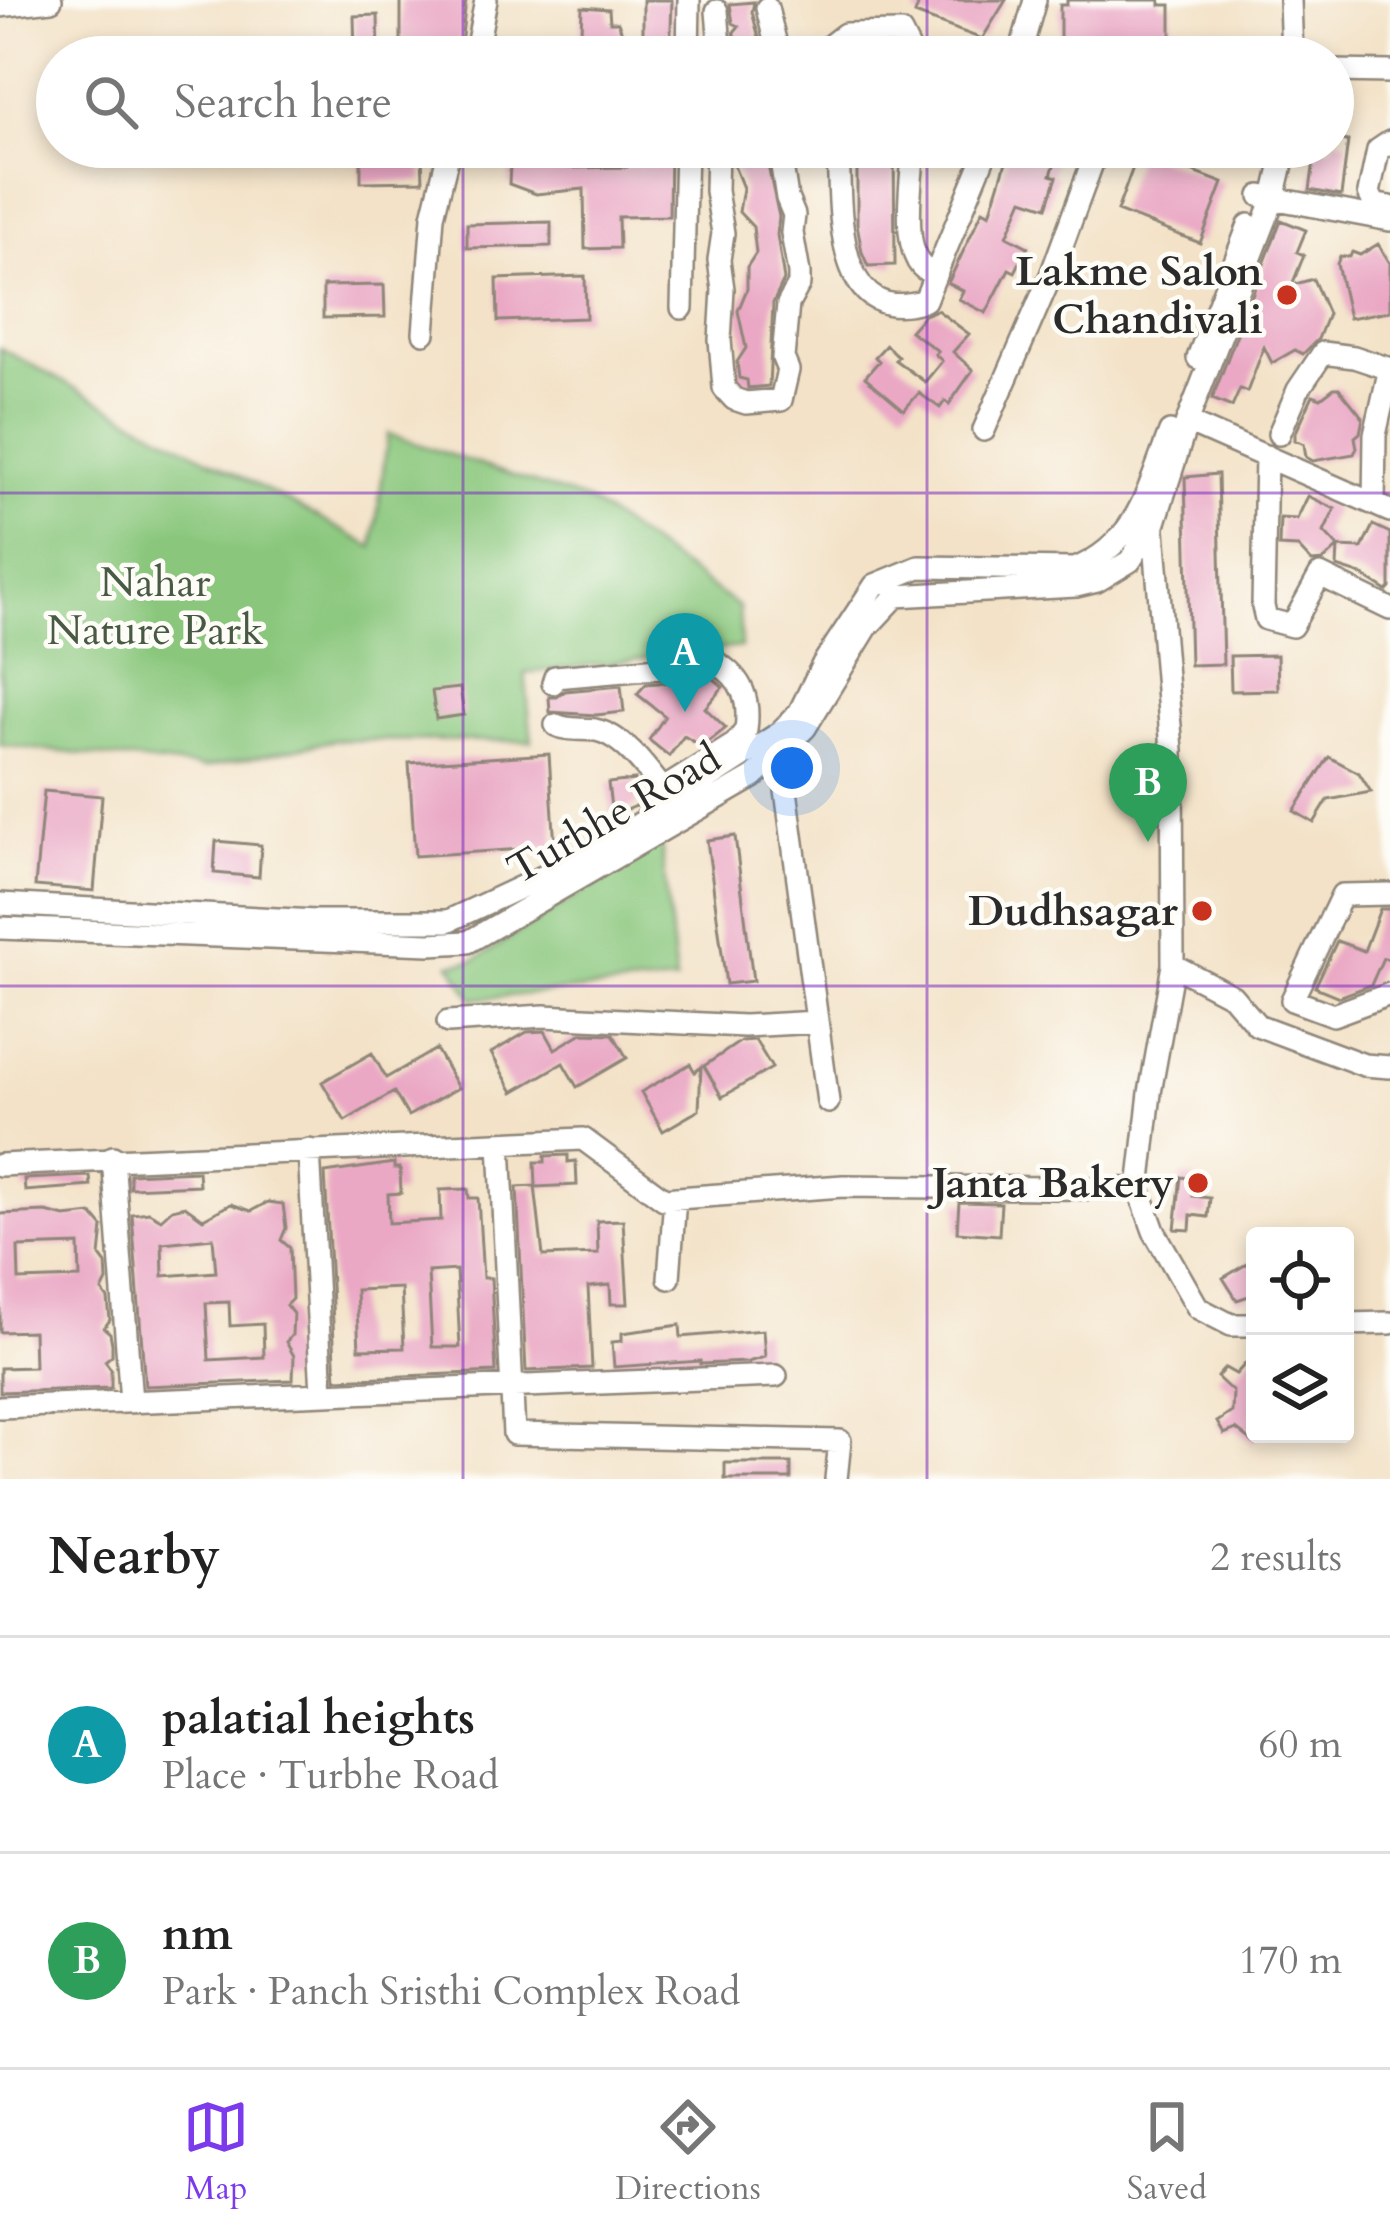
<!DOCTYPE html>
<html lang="en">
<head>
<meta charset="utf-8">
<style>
	body { margin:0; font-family:Cardo,serif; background:#f2f2f2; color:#222 }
	.controls { position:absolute; right:36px; bottom:36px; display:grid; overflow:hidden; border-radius:12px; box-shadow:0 6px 18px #0003 }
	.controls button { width:108px; height:108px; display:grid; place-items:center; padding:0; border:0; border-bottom:3px solid #e0e0e0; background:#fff; color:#222; font:60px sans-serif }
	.you { position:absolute; left:792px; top:768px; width:42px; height:42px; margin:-30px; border:9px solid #fff; border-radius:50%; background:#1a73e8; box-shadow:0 0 0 18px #1a73e833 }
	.badge { display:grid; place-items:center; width:78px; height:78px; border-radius:50%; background:#7c3aed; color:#fff; font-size:39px; font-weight:700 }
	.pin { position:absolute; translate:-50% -99px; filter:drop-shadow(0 3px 6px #0008) }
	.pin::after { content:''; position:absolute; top:63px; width:42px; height:36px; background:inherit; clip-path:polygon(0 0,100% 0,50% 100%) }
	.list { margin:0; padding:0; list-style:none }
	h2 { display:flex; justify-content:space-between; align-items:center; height:156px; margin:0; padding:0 48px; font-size:51px }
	h2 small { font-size:39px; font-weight:400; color:#767676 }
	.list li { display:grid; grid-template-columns:78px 1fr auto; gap:36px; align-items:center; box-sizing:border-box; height:216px; padding:0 48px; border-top:3px solid #e0e0e0 }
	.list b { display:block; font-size:45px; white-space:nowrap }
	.list p { margin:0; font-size:39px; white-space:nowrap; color:#767676 }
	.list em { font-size:39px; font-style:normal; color:#767676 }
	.icon { flex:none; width:66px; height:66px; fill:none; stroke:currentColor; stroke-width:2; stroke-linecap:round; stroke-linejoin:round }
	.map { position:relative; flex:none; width:1390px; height:1479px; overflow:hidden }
	.search { position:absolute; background:#fff; box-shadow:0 6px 18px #0003; left:36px; right:36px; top:36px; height:132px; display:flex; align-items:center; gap:30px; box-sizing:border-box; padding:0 42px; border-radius:66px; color:#767676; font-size:45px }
	.sheet { height:588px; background:#fff }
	nav { display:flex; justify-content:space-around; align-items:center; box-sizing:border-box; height:168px; border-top:3px solid #e0e0e0; background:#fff; font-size:33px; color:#767676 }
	nav a { display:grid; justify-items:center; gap:6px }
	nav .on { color:#7c3aed }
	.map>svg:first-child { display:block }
	.green { fill:#8ac77d; stroke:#5a7954; stroke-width:3 }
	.building { fill:#eaa8c5; fill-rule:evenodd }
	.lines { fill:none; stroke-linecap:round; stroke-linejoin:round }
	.minor-casing { stroke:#8f8679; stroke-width:26 }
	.minor { stroke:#fff; stroke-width:21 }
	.grid { fill:none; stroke:#7b2cbf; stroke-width:3; stroke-opacity:0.55 }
	.poi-dot { fill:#c8321e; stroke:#fdfcf7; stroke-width:4.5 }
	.labels { text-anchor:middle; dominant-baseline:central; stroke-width:9; stroke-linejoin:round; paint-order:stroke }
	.poi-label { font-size:42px; font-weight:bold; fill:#2b2b2b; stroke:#fdfcf7; text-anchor:end }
	.park-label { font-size:42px; fill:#485a44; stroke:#fdfcf7 }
	.street-label { font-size:42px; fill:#2b2b2b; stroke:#fdfcf7 }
</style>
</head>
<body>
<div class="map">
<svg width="1390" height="1479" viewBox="0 0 1390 1479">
	<rect width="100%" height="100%" fill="#fdfcf7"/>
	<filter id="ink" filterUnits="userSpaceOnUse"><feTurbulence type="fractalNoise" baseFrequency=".00833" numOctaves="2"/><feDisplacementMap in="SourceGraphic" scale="24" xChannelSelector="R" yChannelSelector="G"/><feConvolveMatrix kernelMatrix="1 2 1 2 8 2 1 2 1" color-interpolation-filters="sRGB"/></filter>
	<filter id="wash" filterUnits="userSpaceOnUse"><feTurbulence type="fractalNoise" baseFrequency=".004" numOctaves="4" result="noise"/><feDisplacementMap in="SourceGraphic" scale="48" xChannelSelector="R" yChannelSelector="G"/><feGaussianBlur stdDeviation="2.7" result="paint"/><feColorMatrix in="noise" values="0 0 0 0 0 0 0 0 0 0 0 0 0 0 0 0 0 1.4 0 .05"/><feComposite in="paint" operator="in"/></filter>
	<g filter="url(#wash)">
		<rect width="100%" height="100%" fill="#f3e2c7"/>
		<path class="green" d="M 0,348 L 373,547 L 388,434 L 588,501 L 739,607 L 741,647 L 525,673 L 532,741 L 335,740 L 204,768 L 0,745 Z
			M 661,843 L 676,982 L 473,999 L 451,964 L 475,960 Z"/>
		<g id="blocks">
			<path class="building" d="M 401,0 L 466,0 L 460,53 L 401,54 Z
				M 643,0 L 672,0 L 670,57 L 580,57 L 582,7 L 609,9 L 610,22 L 618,22 L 623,35 L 643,38 Z
				M 920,0 L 1006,0 L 982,39 L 915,14 Z
				M 1067,0 L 1160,0 L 1160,5 L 1171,5 L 1171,44 L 1191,44 L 1190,57 L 1154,57 L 1155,42 L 1080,42 L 1080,57 L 1060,57 L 1060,5 L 1067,5 Z
				M 754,2 L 752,12 L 764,57 L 736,57 L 734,32 L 739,26 L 733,23 L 730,4 Z
				M 378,15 L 379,57 L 355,57 L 354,16 Z
				M 537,41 L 572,57 L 505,57 L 504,43 Z
				M 1333,139 L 1348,141 L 1341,196 L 1310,190 L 1316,147 L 1333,147 Z
				M 361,147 L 383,147 L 384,156 L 422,155 L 423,181 L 361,182 Z
				M 511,147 L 560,147 L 560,151 L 567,150 L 569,168 L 627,167 L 627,149 L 670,148 L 669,216 L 618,217 L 619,248 L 585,249 L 584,189 L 536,194 L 509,184 Z
				M 733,147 L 764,147 L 779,217 L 777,235 L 784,280 L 773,303 L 769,386 L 748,388 L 747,380 L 739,378 L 737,362 L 746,348 L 738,311 L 747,289 L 747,267 L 756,253 L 753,227 L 739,212 L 743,188 L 732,161 Z
				M 857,147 L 894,147 L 895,265 L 868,266 L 862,252 L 857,224 Z
				M 1006,147 L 1060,147 L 1051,175 L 1057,177 L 1047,207 L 1023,199 L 1007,236 L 1028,247 L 1015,272 L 1009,269 L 986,313 L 959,299 L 963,291 L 948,283 L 983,210 L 990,214 L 1007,159 L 1002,157 Z
				M 1139,151 L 1223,183 L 1200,243 L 1117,211 Z
				M 1281,220 L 1306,230 L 1297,252 L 1304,255 L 1292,285 L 1313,279 L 1328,314 L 1318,339 L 1303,354 L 1295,350 L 1272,363 L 1264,347 L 1247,392 L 1240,389 L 1232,407 L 1212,399 Z
				M 551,222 L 551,246 L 467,248 L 467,224 Z
				M 1378,244 L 1390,263 L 1390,311 L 1349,318 L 1337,264 L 1340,256 L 1350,257 L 1352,252 L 1360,255 Z
				M 585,276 L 586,318 L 498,321 L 497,279 Z
				M 384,285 L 385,317 L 323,318 L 323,286 Z
				M 937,310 L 969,334 L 953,352 L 973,370 L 949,404 L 945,401 L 940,408 L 919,393 L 904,410 L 865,377 L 879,361 L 875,357 L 886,345 L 898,357 L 895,360 L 925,382 L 942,361 L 935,354 L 938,351 L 910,331 L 924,315 Z
				M 1334,388 L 1339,388 L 1363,418 L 1360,433 L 1355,437 L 1357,448 L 1354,454 L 1313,461 L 1306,457 L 1304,444 L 1295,440 L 1295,434 L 1313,395 L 1321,398 Z
				M 1218,474 L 1223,664 L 1190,665 L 1185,477 Z
				M 1308,496 L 1335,509 L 1324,532 L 1338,547 L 1323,561 L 1312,562 L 1298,547 L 1279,546 L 1280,518 L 1297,519 Z
				M 1373,525 L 1390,533 L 1390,588 L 1387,591 L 1362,575 L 1337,567 L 1338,547 L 1362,548 Z
				M 1277,655 L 1278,690 L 1231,691 L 1230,656 Z
				M 713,678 L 723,687 L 705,708 L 726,728 L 702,747 L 684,736 L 669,756 L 649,740 L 665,716 L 637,694 L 646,684 L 672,682 L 686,692 L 697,680 Z
				M 621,686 L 624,712 L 596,715 L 550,712 L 549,697 L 557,697 L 565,691 Z
				M 460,688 L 464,715 L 436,719 L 432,691 Z
				M 549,754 L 555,847 L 415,856 L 409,763 Z
				M 1329,757 L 1359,773 L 1371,792 L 1328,800 L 1314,823 L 1294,811 Z
				M 635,780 L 638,805 L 612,816 L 608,783 Z
				M 44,791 L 102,796 L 94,891 L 35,886 Z
				M 735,836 L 753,981 L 726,984 L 707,840 Z
				M 216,841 L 261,845 L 259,877 L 214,873 Z
				M 1380,909 L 1390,909 L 1390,959 L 1383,958 L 1371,985 L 1339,997 L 1315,987 L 1337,941 L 1364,951 Z
				M 545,1031 L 555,1049 L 582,1033 L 613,1034 L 627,1058 L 577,1087 L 563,1063 L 513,1092 L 491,1053 L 527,1032 Z
				M 755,1040 L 772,1068 L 722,1097 L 704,1066 L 741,1041 Z
				M 436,1049 L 458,1088 L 408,1116 L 394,1092 L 345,1121 L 322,1082 L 372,1053 L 386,1078 Z
				M 690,1064 L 695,1072 L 701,1067 L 699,1110 L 663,1131 L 641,1092 Z
				M 568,1155 L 568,1162 L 576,1161 L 577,1185 L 536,1187 L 535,1162 L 545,1162 L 545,1156 Z
				M 394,1163 L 394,1168 L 400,1168 L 401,1193 L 388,1194 L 389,1223 L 441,1220 L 440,1190 L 468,1189 L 469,1198 L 478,1198 L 483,1278 L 491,1278 L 496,1372 L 336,1379 L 325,1173 ZM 456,1270 L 460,1347 L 432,1347 L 428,1272 ZM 401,1288 L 404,1348 L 359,1349 L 356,1290 Z
				M 198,1171 L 199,1185 L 130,1188 L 130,1174 Z
				M 90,1176 L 91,1186 L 25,1191 L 24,1179 Z
				M 1181,1177 L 1196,1179 L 1193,1196 L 1210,1198 L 1208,1217 L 1191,1215 L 1190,1230 L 1175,1229 Z
				M 535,1186 L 543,1256 L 598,1254 L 597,1221 L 623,1220 L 628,1304 L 611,1304 L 610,1285 L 588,1287 L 592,1368 L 526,1371 L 517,1187 Z
				M 268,1202 L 283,1204 L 286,1228 L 281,1240 L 290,1248 L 292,1299 L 286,1305 L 293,1314 L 292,1335 L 286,1342 L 294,1356 L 293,1380 L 145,1386 L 132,1214 L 149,1212 L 161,1219 L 172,1209 L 185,1206 L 203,1219 L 231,1204 L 251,1211 ZM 213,1238 L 216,1272 L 163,1276 L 162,1243 ZM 229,1302 L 230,1326 L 263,1324 L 264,1357 L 209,1360 L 206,1303 Z
				M 959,1202 L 1001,1203 L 999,1235 L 957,1232 Z
				M 46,1212 L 65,1217 L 92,1214 L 103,1227 L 100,1256 L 106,1264 L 107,1281 L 102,1291 L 108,1299 L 110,1320 L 104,1328 L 110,1333 L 112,1344 L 112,1355 L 105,1361 L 111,1369 L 111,1388 L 0,1392 L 0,1368 L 34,1367 L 33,1331 L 0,1332 L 0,1214 ZM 79,1245 L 80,1278 L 19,1280 L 18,1247 Z
				M 1255,1259 L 1255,1294 L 1237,1300 L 1223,1278 Z
				M 680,1325 L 681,1337 L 763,1330 L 765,1357 L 748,1362 L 700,1364 L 700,1361 L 614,1367 L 612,1342 L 622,1341 L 622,1333 Z
				M 1255,1353 L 1255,1444 L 1236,1429 L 1224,1434 L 1217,1422 L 1232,1412 L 1233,1392 L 1217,1377 L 1225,1368 L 1236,1374 Z
				M 725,1463 L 791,1463 L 791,1479 L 725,1479 Z"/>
		</g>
	</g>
	<g filter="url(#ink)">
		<use href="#blocks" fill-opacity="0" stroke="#8f8679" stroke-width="3"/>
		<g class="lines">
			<defs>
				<path id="minor" d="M 1290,0 L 1292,57
					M 0,6 L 51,0
					M 767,8 L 779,57
					M 717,11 L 721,57
					M 475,57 L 486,0
					M 688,57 L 689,0
					M 832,57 L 832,44 L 845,34 L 901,33 L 913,57
					M 1019,57 L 1035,0
					M 1333,71 L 1390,72
					M 1390,142 L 1378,150 L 1369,193 L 1375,205 L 1390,207
					M 717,147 L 716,191 L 723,233 L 719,260 L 723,289 L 720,340 L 724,388 L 734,399 L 746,403 L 781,400 L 788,370 L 783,358 L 788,304 L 799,284 L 799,273 L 792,233 L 794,215 L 787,198 L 779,147
					M 838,147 C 841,204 832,330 925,300 L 988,147
					M 914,147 C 912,177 896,272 937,273
					M 1261,196 L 1390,220
					M 682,308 L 686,147
					M 424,333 L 433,216 L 450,147
					M 1198,358 L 1249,225
					M 1187,422 L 1390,511
					M 984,430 L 1051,275 L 1098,147
					M 1279,434 L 1298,390 L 1323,353 L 1354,357 L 1390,369
					M 1266,456 L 1263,606 L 1266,619 L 1292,626 L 1320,575 L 1390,609
					M 1374,504 L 1375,435 L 1390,368
					M 1153,518 L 1172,750 L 1173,965 L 1150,1093 L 1139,1189 L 1154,1231 L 1198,1308 L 1231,1325 L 1255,1325
					M 553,683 L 555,677 L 717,663 C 743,679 750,700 746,730 L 735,744 L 662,790
					M 556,725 C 568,731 581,728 595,730 C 625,735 652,776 669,798
					M 780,746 L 828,1102
					M 1390,894 L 1342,895 L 1292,1000 L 1333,1015 L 1390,994
					M 0,904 L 315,921 L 448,921 L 596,852 L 778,734 L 799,713 L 823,664 L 875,585 L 919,567 L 1075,569 C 1137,544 1148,489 1170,432
					M 0,928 L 430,944 L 468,942 L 754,777 L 805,728 L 867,627 L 896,596 L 1076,586 L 1097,581 L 1130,561 L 1155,522 L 1187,422 L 1274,198 L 1286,147
					M 1173,965 L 1232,996 L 1257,1025 L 1364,1065 L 1390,1067
					M 448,1022 L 544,1016 L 744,1026 L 817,1022
					M 500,1143 L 514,1434 L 840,1441 L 836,1479
					M 309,1150 L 322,1393
					M 113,1157 L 131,1402
					M 0,1165 L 583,1139 L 664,1199 L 843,1186 L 1139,1189
					M 669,1278 L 675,1198
					M 1345,1324 L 1390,1323
					M 0,1407 L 776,1376"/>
			</defs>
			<use href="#minor" class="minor-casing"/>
			<use href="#minor" class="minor"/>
		</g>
	</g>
	<path class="grid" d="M 463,0 L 463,57M 927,0 L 927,57M 463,147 L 463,1479M 927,147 L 927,1479M 0,493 L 1390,493M 0,986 L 1390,986"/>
	<g class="poi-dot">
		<circle cx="1287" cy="295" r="12"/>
		<circle cx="1202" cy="911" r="12"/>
		<circle cx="1198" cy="1183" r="12"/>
	</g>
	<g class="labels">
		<g class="poi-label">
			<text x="1263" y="271">Lakme Salon<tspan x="1263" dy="48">Chandivali</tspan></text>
			<text x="1178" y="911">Dudhsagar</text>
			<text x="1174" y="1183">Janta Bakery</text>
		</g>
		<g class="park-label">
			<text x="155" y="582">Nahar<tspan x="155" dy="48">Nature Park</tspan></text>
		</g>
		<g class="street-label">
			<text transform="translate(614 814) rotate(-30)">Turbhe Road</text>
		</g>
	</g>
</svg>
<div class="controls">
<button><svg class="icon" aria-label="locate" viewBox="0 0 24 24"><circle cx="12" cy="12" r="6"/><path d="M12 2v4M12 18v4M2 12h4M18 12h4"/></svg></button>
<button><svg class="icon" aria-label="layers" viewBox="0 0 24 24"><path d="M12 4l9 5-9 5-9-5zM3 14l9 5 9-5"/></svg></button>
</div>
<div class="you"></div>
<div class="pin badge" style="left:685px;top:712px;background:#0f9aa8">A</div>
<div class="pin badge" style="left:1148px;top:842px;background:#2e9e5b">B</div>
<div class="search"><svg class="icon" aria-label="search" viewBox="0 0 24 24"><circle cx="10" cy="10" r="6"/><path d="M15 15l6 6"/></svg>Search here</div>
</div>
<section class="sheet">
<h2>Nearby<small>2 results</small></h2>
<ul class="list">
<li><span class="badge" style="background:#0f9aa8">A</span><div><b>palatial heights</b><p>Place · Turbhe Road</p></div><em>60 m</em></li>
<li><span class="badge" style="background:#2e9e5b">B</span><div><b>nm</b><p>Park · Panch Sristhi Complex Road</p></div><em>170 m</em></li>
</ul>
</section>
<nav>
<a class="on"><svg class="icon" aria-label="map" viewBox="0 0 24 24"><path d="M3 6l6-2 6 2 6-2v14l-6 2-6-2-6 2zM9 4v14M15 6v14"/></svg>Map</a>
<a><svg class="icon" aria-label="directions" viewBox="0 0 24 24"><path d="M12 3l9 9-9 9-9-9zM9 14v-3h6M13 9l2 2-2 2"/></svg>Directions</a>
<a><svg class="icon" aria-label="saved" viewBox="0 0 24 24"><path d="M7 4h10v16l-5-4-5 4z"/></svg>Saved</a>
</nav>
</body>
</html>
